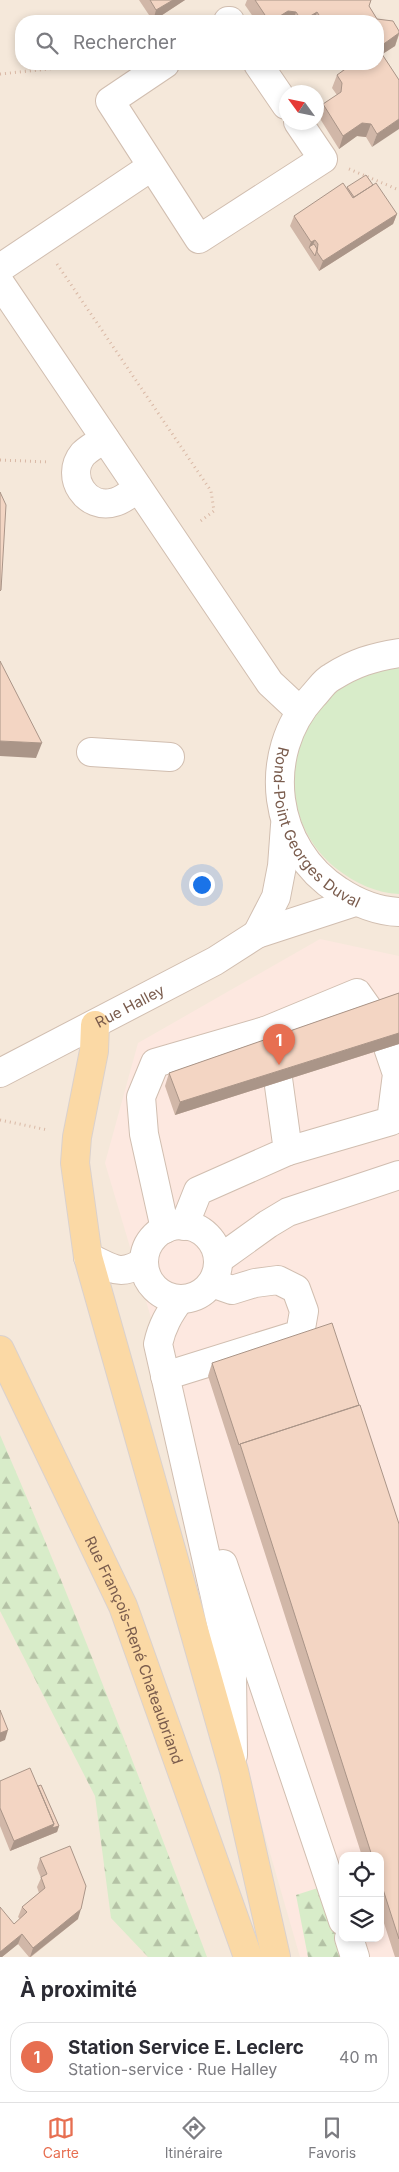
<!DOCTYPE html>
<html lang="fr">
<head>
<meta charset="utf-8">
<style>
	body { margin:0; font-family:Inter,sans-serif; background:#f7f7f7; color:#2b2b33 }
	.controls { position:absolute; right:15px; bottom:15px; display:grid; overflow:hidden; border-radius:10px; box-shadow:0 2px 8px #0003 }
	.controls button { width:45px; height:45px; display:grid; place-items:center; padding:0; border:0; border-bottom:1px solid #e1e1e2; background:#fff; color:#2b2b33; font:25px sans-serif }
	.compass { position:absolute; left:279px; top:85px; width:45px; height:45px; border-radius:50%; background:#fff; box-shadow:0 2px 8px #0003; rotate:303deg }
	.you { position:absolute; left:201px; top:884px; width:18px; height:18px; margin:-12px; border:4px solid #fff; border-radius:50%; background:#1a73e8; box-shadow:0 0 0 8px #1a73e833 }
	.badge { display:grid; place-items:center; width:32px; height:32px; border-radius:50%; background:#e76f51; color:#fff; font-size:16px; font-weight:700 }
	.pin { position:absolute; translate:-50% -41px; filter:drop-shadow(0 1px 2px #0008) }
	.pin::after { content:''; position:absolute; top:26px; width:18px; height:15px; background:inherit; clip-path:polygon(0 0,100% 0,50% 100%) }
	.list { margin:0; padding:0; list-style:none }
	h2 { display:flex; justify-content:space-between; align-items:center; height:65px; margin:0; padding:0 20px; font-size:21px }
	h2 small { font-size:16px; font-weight:400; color:#7c7c81 }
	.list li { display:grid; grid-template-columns:32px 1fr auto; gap:15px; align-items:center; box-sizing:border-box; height:70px; margin:0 10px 10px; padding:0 10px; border:1px solid #e1e1e2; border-radius:20px }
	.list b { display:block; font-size:19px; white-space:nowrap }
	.list p { margin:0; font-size:16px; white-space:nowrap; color:#7c7c81 }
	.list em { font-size:16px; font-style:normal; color:#7c7c81 }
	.icon { flex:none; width:28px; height:28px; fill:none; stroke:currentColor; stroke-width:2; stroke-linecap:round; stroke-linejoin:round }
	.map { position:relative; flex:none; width:399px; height:1957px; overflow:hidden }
	.search { position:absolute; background:#fff; box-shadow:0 2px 8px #0003; left:15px; right:15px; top:15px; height:55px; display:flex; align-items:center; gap:12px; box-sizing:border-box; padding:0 18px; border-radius:20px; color:#7c7c81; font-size:19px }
	.sheet { height:145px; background:#fff }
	nav { display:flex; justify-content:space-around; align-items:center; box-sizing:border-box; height:70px; border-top:1px solid #e1e1e2; background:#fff; font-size:14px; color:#7c7c81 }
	nav a { display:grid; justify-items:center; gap:2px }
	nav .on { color:#e76f51 }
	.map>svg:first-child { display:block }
	.residential { fill:#f5e8da; fill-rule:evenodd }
	.commercial { fill:#fde8e0; fill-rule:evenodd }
	.grass { fill:#d8ecc9 }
	.forest { fill:url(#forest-firs) }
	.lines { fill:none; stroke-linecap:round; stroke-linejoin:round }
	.minor-casing { stroke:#d1beb0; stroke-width:30 }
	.major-casing { stroke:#dad1cd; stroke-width:30 }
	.path { stroke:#d9b8a5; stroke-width:3; stroke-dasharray:1 4; stroke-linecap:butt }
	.minor { stroke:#fff; stroke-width:28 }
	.major { stroke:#fbd9a5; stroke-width:28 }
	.wall { fill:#d1b7a8 }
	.shaded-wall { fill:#aa9588 }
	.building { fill:#f3d5c3; stroke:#aa9588 }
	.labels { text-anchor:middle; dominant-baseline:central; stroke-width:4; stroke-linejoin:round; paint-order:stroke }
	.street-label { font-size:15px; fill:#7a5c4d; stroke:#fffaf3 }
</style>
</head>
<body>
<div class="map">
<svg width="399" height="1957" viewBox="0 0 399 1957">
	<defs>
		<pattern id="forest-firs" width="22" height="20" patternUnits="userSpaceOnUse" patternTransform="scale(1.25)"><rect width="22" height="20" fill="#d8ecc9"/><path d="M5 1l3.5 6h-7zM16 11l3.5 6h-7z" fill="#b4c2a5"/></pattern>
	</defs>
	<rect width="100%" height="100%" fill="#fdf6ec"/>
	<path class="residential" d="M 0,0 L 399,0 L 399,1957 L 0,1957 ZM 21,21 L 378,21 L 378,64 L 21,64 ZM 286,92 L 316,92 L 316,122 L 286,122 ZM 343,1856 L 380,1856 L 380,1938 L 343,1938 Z"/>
	<path class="commercial" d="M 320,939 L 399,956 L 399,1957 L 300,1957 L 236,1735 L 201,1486 L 105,1163 L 138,1043 ZM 343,1856 L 380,1856 L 380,1938 L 343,1938 Z"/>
	<path class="grass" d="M 399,665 L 399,894 C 376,893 355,883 337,869 C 284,827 281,753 323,703 C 327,699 331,693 336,689 C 354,674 376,669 399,665 Z"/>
	<path class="forest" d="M 0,1435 C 75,1607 141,1782 207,1957 L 148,1957 L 111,1918 L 95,1796 L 0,1611 Z
		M 321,1887 L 345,1957 L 308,1957 L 296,1895 Z"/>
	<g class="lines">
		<defs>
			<g id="minor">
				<path d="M 228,21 L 230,21"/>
				<path d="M 165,64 L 110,101 L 199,239 L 323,159 L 298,122"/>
				<path d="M 258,64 L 286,105"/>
				<path d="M 0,268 L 151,167"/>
				<path d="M 0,283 L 270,683 L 300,711"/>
				<path d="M 105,439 C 98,443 89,448 83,454 C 64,477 87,511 115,502 C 123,500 131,493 138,488"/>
				<path id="s1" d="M 399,653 C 373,657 354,663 332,677 C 324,681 319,690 313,696 C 260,754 272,849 339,891 C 357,903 377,911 399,912"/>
				<path d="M 91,752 L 170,757"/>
				<path d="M 257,934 L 276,897 L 282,866 L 285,825"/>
				<path d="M 265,1031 L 357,993 L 381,1027 L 397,1074 L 391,1121 L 288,1151"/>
				<path id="s2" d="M 0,1073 L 215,961 L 257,934 L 355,902"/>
				<circle cx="181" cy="1262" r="37"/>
				<path d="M 165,1229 L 144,1134 L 141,1097 L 155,1063 L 265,1031 L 276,1064 L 288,1151 L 198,1191 L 184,1226"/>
				<path d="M 88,1257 C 113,1268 118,1277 144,1262"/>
				<path d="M 218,1260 L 268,1224 L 288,1212 L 399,1175"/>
				<path d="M 180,1299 C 169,1314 162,1326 158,1344 L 232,1672 L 233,1755"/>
				<path d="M 165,1376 L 300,1334 L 304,1311 L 296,1289 L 278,1280 L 255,1283 L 232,1290 L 212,1283"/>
				<path d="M 223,1564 L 343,1921"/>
				<path d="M 349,1938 L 355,1957"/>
			</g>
			<g id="major">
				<path d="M 95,1025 L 94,1051 L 77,1137 L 75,1163 L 88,1257 L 234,1771 L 276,1957"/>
				<path id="s3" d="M 0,1350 L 123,1606 L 248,1957"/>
			</g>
		</defs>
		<use href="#minor" class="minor-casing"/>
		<use href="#major" class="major-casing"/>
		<path class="path" d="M 0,74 L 97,64
			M 349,169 L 399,190
			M 57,264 L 211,491 L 214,511 L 198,523
			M 0,460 L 49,462
			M 0,1120 L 48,1130"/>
		<use href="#minor" class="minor"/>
		<use href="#major" class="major"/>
	</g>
	<path class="wall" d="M 139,0 L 185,0 L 153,21 Z
		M 247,0 L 371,0 L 369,6 L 377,19 L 399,31 L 399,35 L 395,46 L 382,54 L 399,80 L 372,147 L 366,137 L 357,136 L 339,149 L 319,117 L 323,104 L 337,95 L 332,88 L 337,75 L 343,71 L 338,64 L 378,64 L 378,21 L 256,21 L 245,5 Z
		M 373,185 L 397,214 L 393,224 L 319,271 L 290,226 L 294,216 L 347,189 L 347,187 Z
		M 399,993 L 399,1044 L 175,1115 L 165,1086 L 169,1073 Z
		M 212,1363 L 359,1405 L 399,1524 L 399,1957 L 395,1957 L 380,1911 L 380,1856 L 362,1856 L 208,1376 Z
		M 0,1781 L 38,1786 L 59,1826 L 57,1832 L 10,1851 L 0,1826 Z
		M 40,1858 L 78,1919 L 31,1957 L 29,1957 L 18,1944 L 2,1957 L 0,1957 L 14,1924 L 20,1919 L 18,1917 L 22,1907 L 39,1893 L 37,1887 L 41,1878 L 37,1868 Z"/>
	<path class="shaded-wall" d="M 173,0 L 185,0 L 153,21 L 156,10 Z
		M 288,11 L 296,12 L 293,21 L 272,21 Z
		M 317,12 L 314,21 L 302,21 Z
		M 399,33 L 395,46 L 378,57 L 378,48 Z
		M 399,119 L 399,129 L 372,147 L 377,134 Z
		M 362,123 L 371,124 L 366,137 L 357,136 L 339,149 L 343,136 Z
		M 397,214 L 393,224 L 319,271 L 323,261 Z
		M 315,240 L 311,250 L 309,247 L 311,242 Z
		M 0,741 L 42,743 L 36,758 L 0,756 Z
		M 399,1033 L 399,1044 L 175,1115 L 180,1102 Z
		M 8,1730 L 5,1740 L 0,1742 L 0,1733 Z
		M 54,1824 L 59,1826 L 57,1832 L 10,1851 L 14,1841 Z
		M 81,1909 L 78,1919 L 30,1957 L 33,1948 Z
		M 22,1934 L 18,1944 L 2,1957 L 0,1957 L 0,1952 Z"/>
	<path class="building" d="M 150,0 L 173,0 L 156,10 Z
		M 255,0 L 371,0 L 369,6 L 377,19 L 393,21 L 399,31 L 399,33 L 378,48 L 378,21 L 323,21 L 317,12 L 302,21 L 296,12 L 288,11 L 272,21 L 269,21 Z
		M 378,48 L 399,80 L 399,119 L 377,134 L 371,124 L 362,123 L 343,136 L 323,104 L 341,92 L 342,83 L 337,75 L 351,65 L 351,64 L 378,64 Z
		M 366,175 L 373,185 L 354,197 L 347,187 Z
		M 343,183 L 353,198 L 376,183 L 397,214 L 323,261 L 317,252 L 318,244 L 315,240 L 311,242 L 294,216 Z
		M 314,244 L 317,249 L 315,256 L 309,247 Z
		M 0,492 L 6,505 L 1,590 L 0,591 Z
		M 0,661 L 42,743 L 0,741 Z
		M 399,993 L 399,1033 L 180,1102 L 169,1073 Z
		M 332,1323 L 359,1405 L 240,1444 L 239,1445 L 212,1363 Z
		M 360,1405 L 399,1524 L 399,1939 L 380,1880 L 380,1856 L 372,1856 L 240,1444 Z
		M 0,1710 L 8,1730 L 0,1733 Z
		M 30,1768 L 54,1824 L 14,1841 L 0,1808 L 0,1781 Z
		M 41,1785 L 59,1826 L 52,1828 L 54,1824 L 38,1786 Z
		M 70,1846 L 86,1886 L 81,1909 L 33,1948 L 22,1934 L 0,1952 L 0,1907 L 14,1924 L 27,1912 L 22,1907 L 45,1888 L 41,1877 L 47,1874 L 40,1858 Z"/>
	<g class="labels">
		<g class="street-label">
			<text stroke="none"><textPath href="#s1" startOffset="252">Rond-Point Georges Duval</textPath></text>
			<text stroke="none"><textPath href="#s2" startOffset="146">Rue Halley</textPath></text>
			<text stroke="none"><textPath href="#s3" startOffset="329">Rue François-René Chateaubriand</textPath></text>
		</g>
	</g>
</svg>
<div class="controls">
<button><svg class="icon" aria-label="locate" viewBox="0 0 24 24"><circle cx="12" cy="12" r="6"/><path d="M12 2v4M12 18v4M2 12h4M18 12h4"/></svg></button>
<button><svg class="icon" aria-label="layers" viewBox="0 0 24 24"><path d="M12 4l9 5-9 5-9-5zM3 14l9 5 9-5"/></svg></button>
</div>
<svg class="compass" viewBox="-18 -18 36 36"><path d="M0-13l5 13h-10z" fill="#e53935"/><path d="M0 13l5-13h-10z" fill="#7c7c81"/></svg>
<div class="you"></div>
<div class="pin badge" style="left:279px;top:1065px">1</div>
<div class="search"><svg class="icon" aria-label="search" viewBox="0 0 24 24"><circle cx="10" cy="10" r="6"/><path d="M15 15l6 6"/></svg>Rechercher</div>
</div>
<section class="sheet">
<h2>À proximité<small></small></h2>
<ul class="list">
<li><span class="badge">1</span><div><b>Station Service E. Leclerc</b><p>Station-service · Rue Halley</p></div><em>40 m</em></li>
</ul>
</section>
<nav>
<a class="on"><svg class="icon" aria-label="map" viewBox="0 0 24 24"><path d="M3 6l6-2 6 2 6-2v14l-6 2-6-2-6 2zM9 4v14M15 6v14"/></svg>Carte</a>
<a><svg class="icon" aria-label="directions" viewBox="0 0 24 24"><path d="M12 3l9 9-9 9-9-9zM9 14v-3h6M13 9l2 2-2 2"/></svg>Itinéraire</a>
<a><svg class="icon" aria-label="saved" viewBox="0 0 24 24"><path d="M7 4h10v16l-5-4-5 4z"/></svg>Favoris</a>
</nav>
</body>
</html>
